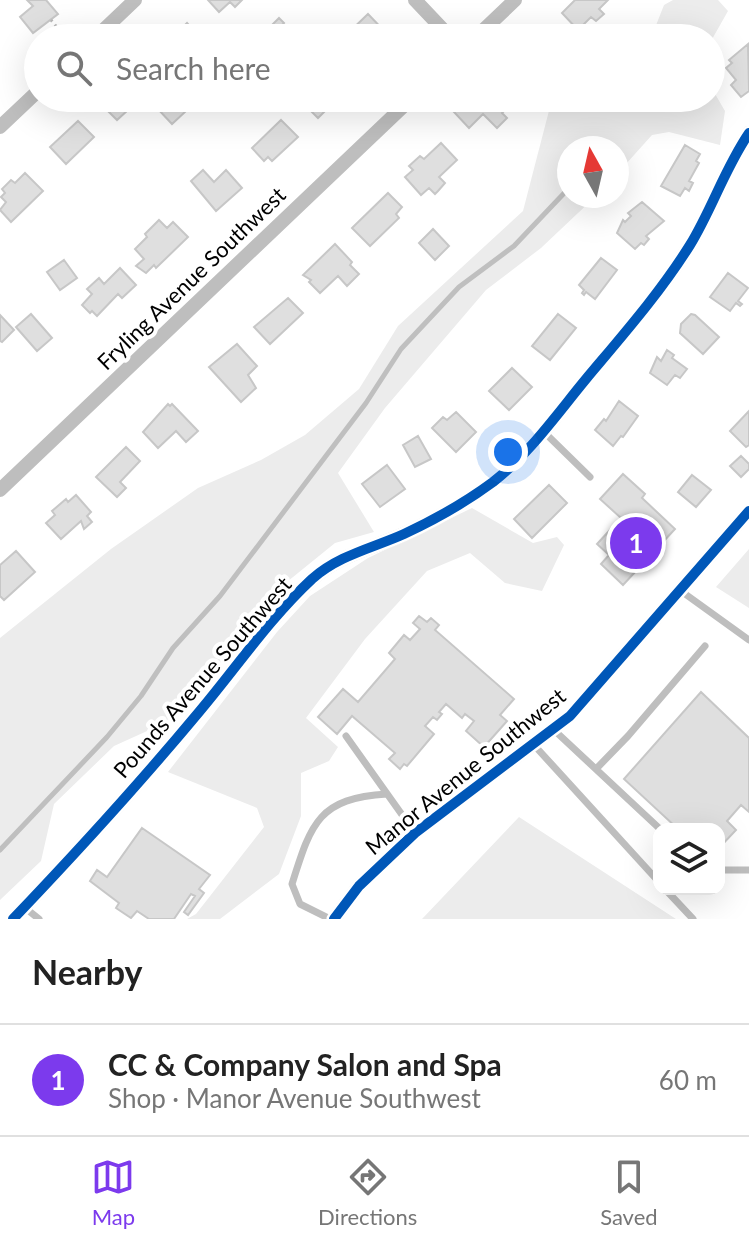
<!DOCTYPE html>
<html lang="en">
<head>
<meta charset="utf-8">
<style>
	body { margin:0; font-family:Lato,sans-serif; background:#f6f6f6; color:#222 }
	.controls { position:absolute; right:24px; bottom:24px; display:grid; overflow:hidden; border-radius:16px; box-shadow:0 8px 32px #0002 }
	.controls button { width:72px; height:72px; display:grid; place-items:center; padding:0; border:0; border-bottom:2px solid #e0e0e0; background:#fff; color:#222; font:40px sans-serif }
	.compass { position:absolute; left:557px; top:136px; width:72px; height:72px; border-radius:50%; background:#fff; box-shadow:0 8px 32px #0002; rotate:352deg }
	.you { position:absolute; left:508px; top:452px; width:28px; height:28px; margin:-20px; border:6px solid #fff; border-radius:50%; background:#1a73e8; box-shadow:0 0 0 12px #1a73e833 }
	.badge { display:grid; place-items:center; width:52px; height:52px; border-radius:50%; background:#7c3aed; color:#fff; font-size:26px; font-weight:700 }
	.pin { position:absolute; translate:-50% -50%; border:4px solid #fff; box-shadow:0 2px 8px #0006 }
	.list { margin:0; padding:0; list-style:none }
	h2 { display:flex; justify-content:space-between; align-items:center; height:104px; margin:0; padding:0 32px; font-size:34px }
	h2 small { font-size:26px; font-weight:400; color:#767676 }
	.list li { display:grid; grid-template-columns:52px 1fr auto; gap:24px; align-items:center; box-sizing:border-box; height:112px; padding:0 32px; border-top:2px solid #e0e0e0 }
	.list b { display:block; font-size:30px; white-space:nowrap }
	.list p { margin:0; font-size:26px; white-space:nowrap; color:#767676 }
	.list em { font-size:26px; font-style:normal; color:#767676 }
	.icon { flex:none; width:44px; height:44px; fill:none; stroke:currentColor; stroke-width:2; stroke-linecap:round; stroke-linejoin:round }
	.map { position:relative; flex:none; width:749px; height:919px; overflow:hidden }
	.search { position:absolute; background:#fff; box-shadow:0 8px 32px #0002; left:24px; right:24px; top:24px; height:88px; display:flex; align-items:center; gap:20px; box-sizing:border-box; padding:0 28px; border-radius:44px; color:#767676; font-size:30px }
	.sheet { height:216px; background:#fff }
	nav { display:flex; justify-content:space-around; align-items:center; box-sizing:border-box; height:112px; border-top:2px solid #e0e0e0; background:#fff; font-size:22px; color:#767676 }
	nav a { display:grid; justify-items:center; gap:4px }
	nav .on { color:#7c3aed }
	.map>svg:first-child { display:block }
	.green { fill:#ececec }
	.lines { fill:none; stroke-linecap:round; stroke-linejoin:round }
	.stream { stroke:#bfbfbf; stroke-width:5 }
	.building { fill:#dfdfdf; stroke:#c7c7c7; stroke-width:2 }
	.path { stroke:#b9b9b9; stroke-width:3; stroke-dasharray:2 4; stroke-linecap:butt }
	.lane { stroke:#bebebe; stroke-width:7 }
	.street { stroke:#bebebe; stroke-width:14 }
	.cycleway-casing { stroke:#fff; stroke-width:15 }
	.cycleway { stroke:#0057b8; stroke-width:10 }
	.labels { text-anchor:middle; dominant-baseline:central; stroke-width:8; stroke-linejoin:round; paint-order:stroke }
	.street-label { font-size:22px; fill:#000; stroke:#fff }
</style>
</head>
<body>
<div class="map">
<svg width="749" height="919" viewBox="0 0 749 919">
	<rect width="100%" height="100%" fill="#fff"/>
	<path class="green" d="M 673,0 L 718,0 L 728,11 L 711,41 L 711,38 L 651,38 L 664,5 Z
		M 711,87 L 725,111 L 720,145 L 669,132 L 652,135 L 617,174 L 617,148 L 569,148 L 569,196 L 596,196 L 541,248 L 486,290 L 385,408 L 338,473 L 374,532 L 335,543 L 277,590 L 178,717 L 114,746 L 54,804 L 41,861 L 0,900 L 0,638 L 111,549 L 198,488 L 261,460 L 305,435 L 359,389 L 398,326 L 523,211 L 551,103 L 557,98 L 711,98 Z
		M 472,508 L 533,543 L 557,537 L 564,545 L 542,591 L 505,583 L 470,553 L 427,571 L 365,639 L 306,718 L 338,747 L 329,761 L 301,773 L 301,816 L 279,874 L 220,919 L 187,919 L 196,914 L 264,827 L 257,808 L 168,772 L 277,632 L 310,596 L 368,558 Z
		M 749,549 L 749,608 L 716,587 Z
		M 519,817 L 676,919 L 422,919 Z"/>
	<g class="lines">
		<path class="stream" d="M 0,850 L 107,737 L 141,696 L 173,648 L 220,596 L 366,403 L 401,349 L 459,287 L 514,246 L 569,188"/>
	</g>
	<path class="building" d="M 27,0 L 46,0 L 58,14 L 33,33 L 20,17 L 33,6 Z
		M 208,0 L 242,0 L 235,7 L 230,2 L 219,12 Z
		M 575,0 L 608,0 L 599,9 L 604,14 L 596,21 L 591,17 L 578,30 L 562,13 Z
		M 368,14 L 391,38 L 343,38 Z
		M 279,18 L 284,23 L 277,30 L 272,25 Z
		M 187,23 L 200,38 L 167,38 L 179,27 L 181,29 Z
		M 748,44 L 749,91 L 741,97 L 731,85 L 736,80 L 726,68 L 732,63 L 729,60 Z
		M 106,98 L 141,98 L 117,120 L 100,103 Z
		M 168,98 L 173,98 L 186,111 L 172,124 L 157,108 Z
		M 189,98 L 200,98 L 200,108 L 191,108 Z
		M 304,98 L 338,98 L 318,118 L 301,101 Z
		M 467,98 L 501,98 L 509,106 L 502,113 L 507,118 L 497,128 L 483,114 L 469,128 L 454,112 Z
		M 281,120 L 298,137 L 272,161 L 268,157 L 264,161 L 252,148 Z
		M 78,121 L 94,137 L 66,164 L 50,147 Z
		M 441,143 L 457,160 L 439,177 L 445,183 L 438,191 L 435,194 L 429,188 L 421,195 L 405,177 L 413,170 L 409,166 L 420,156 L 424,159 Z
		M 685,145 L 700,154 L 696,161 L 699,163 L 689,181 L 693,183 L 689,191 L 685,188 L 680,196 L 661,186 Z
		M 203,170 L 214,182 L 226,170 L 242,188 L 216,211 L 191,181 Z
		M 25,173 L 43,191 L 11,222 L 0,210 L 6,202 L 1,197 L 5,193 L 2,189 L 11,180 L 15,183 Z
		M 388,193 L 402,207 L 396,214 L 399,218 L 370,246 L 352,228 Z
		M 642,202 L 664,221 L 646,236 L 649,239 L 644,245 L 641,243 L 635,249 L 617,233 L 623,220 L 625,222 L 631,216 L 628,213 Z
		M 159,220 L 167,228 L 173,222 L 188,237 L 156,268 L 154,265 L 146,273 L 136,266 L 144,259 L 135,249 L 147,237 L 145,234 Z
		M 433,229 L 449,246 L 435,260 L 419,243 Z
		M 335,244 L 352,262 L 350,265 L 359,274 L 347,286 L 338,276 L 320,293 L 309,282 L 311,280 L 303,275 Z
		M 601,258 L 617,270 L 595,299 L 586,292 L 584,295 L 582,293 L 584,290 L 579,285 Z
		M 64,260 L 77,278 L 60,290 L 47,272 Z
		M 120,268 L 136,285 L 122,298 L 118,294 L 97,316 L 92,311 L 90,313 L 82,305 L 92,294 L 87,289 L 99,278 L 104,284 Z
		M 728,273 L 748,288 L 738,301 L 742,304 L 740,306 L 736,303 L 730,311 L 710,297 Z
		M 288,298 L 303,313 L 270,344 L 254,327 Z
		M 31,314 L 52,338 L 37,351 L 16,327 Z
		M 558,314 L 576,328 L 550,360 L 532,346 Z
		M 691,314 L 695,315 L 719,337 L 703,354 L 680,333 L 681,324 Z
		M 0,315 L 14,330 L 2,342 L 0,341 Z
		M 237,344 L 257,366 L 248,375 L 256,388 L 241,402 L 209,367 Z
		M 667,350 L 674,355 L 672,358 L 687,369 L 680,378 L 675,375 L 667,385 L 650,373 L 657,357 L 661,361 Z
		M 512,368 L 532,387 L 509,410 L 489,391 Z
		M 619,401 L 638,416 L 623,437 L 621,436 L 613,446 L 595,430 L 604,419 L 606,421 Z
		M 168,404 L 170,406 L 172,404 L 198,431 L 186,442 L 176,431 L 158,448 L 143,432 Z
		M 749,411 L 749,445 L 746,447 L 730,431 Z
		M 456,412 L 476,432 L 456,452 L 432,428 L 443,417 L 447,420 Z
		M 418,436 L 431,459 L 415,467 L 403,445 Z
		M 126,447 L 140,461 L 120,482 L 126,488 L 117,497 L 96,477 Z
		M 741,456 L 749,464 L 749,469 L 741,477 L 730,466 Z
		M 387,465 L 405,489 L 380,507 L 362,484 Z
		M 623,474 L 645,494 L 642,498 L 675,529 L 623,585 L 601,564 L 609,555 L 597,544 L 621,518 L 600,499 Z
		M 692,475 L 711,490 L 696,507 L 678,492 Z
		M 549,485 L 567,503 L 532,538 L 514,519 Z
		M 76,495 L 91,512 L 87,516 L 92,522 L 84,529 L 81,521 L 61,539 L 46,523 L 55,515 L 52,511 L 66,499 L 68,502 Z
		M 16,551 L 35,572 L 4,600 L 0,596 L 0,565 Z
		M 419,616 L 427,622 L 431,618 L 439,625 L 435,630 L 514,699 L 500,715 L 507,721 L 484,747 L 466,731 L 474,721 L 465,714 L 462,718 L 446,704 L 439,712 L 442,714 L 437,720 L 433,717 L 425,726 L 434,734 L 407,766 L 404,764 L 400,769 L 389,759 L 395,753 L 352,716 L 337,734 L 318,717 L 343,689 L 358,702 L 395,659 L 389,653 L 404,635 L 410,640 L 420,629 L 413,623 Z
		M 701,692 L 749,738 L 749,812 L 741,805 L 727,821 L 736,830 L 719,848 L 719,829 L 678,829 L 624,779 Z
		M 142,828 L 210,875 L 199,889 L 204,893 L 188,915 L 184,912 L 195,896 L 191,894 L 174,919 L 149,919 L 137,911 L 131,918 L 116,908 L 119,903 L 90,881 L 97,870 L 107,877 Z"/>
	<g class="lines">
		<path class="path" d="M 51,20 L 66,38"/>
		<path class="lane" d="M 543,431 L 590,477
			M 681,591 L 749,640
			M 554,730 L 660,829
			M 346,736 L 415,833
			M 534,745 L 659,882
			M 596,769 L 628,736 L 705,646
			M 719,870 L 749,870
			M 665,889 L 693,919
			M 24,907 L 39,919
			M 330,919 L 300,904 L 292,884 C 311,824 318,798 387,794"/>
		<path class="street" d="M 415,0 L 451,38
			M 95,38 L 135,0
			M 475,38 L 515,0
			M 0,127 L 38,91
			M 0,490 L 412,98
			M 13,919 C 77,852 139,784 199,712 C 237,667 269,619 312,579 C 339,555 373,548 404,534 C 434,520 466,502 493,482 C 529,454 557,414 586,379 C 622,336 660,293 690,245 C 712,209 725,168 749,133
			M 334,919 L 359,886 L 415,833 L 570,716 L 749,511"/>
		<defs>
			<path id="cycleway" d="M 13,919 C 77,852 139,784 199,712 C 237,667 269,619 312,579 C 339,555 373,548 404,534 C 434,520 466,502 493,482 C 529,454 557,414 586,379 C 622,336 660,293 690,245 C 712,209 725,168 749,133
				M 334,919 L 359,886 L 415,833 L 570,716 L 749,511"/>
		</defs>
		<use href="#cycleway" class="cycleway-casing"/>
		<use href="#cycleway" class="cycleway"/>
	</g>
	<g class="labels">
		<g class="street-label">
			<text transform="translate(191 278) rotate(-44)">Fryling Avenue Southwest</text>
			<text transform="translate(202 677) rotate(-49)">Pounds Avenue Southwest</text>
			<text transform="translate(465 771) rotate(-39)">Manor Avenue Southwest</text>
		</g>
	</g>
</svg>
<div class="controls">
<button><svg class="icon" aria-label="layers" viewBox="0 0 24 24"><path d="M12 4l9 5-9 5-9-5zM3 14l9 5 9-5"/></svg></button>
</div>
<svg class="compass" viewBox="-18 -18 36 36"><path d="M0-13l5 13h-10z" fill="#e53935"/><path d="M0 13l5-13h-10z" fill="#767676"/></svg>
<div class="you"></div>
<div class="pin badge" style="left:636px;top:543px">1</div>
<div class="search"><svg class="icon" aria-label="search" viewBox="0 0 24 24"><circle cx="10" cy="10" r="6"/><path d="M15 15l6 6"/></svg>Search here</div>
</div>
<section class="sheet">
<h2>Nearby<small></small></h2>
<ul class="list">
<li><span class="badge">1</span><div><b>CC &amp; Company Salon and Spa</b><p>Shop · Manor Avenue Southwest</p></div><em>60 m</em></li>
</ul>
</section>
<nav>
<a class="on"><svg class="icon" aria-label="map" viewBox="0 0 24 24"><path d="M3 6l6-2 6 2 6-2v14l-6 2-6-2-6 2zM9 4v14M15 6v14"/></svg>Map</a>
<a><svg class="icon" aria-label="directions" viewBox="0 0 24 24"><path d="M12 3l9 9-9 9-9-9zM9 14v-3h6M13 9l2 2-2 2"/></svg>Directions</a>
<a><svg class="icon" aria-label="saved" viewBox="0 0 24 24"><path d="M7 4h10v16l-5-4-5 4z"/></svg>Saved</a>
</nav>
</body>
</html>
